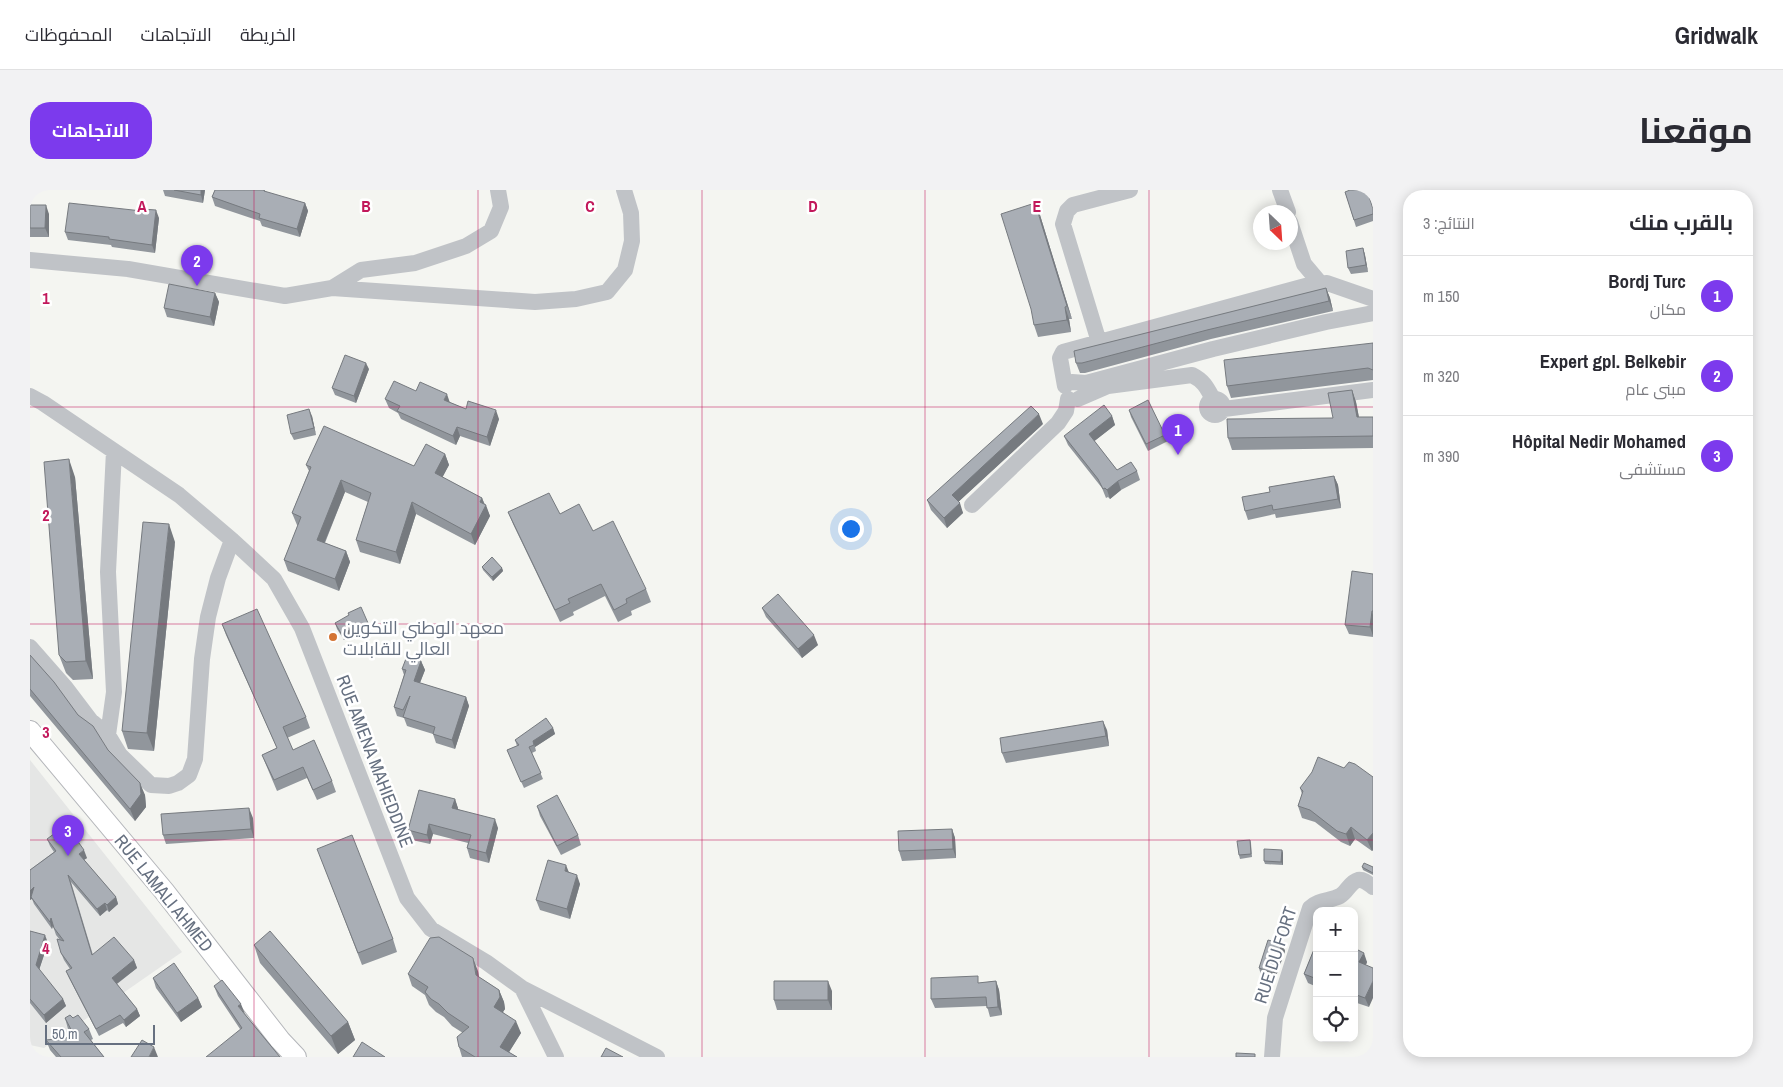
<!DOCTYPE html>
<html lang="ar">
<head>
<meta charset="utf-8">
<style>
	body { margin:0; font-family:"Archivo Narrow",Cairo,sans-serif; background:#f2f2f3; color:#2b2b33; direction:rtl }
	.controls { position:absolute; right:15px; bottom:15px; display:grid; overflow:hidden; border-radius:10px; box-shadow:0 2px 12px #0003 }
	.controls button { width:45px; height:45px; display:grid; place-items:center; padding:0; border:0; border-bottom:1px solid #e1e1e2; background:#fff; color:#2b2b33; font:25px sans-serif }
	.compass { position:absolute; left:1223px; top:15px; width:45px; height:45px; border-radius:50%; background:#fff; box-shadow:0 2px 12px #0003; rotate:155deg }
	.scale { position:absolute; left:15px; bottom:12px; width:110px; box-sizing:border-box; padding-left:5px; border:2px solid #667080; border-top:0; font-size:14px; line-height:18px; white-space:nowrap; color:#667080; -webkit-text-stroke:4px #fff; paint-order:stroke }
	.you { position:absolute; left:820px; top:338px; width:18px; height:18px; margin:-12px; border:4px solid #fff; border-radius:50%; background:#1a73e8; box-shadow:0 0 0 8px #1a73e833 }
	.badge { display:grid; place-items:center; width:32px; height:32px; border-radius:50%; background:#7c3aed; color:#fff; font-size:16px; font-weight:700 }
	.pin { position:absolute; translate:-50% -41px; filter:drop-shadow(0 1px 2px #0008) }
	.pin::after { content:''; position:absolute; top:26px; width:18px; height:15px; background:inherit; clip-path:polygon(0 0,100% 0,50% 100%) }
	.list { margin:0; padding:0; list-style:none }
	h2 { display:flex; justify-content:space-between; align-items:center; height:65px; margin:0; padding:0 20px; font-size:21px }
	h2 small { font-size:16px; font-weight:400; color:#7c7c81 }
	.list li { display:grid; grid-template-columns:32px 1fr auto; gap:15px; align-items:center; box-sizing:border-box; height:80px; padding:0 20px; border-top:1px solid #e1e1e2 }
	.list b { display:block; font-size:19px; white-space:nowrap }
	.list p { margin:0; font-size:16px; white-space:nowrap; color:#7c7c81 }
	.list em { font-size:16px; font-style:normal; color:#7c7c81 }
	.icon { flex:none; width:28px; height:28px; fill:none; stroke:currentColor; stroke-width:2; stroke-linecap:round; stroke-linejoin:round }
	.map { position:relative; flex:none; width:1343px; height:867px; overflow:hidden; direction:ltr; border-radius:20px }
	header { display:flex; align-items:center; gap:30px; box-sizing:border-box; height:70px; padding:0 25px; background:#fff; border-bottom:1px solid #e1e1e2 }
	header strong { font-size:24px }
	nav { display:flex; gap:28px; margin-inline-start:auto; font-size:18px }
	.intro { display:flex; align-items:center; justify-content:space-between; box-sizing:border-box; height:120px; padding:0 30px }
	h1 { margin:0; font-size:35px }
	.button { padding:12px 22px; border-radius:20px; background:#7c3aed; color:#fff; font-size:18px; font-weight:700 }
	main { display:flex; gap:30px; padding:0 30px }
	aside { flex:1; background:#fff; border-radius:20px; box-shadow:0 2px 12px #0003 }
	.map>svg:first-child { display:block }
	.built { fill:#e5e6e5 }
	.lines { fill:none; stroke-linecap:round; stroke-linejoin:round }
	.major-casing { stroke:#b4b6ba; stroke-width:22 }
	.minor { stroke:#c0c3c7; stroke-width:16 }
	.major { stroke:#fff; stroke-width:20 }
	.wall { fill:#91969c }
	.shaded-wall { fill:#767a7f }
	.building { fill:#a9aeb5; stroke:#767a7f }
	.grid { fill:none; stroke:#c2185b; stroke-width:1; stroke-opacity:0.55 }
	.poi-dot { fill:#d47433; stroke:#fff; stroke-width:2 }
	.labels { text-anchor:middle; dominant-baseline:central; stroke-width:5; stroke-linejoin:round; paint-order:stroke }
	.poi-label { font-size:18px; fill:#667080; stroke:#fff; text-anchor:start }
	.street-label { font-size:18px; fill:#667080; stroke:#fff }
	.grid-label { font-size:16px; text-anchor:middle; font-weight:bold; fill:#c2185b; stroke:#fff; stroke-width:5; stroke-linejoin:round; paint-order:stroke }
</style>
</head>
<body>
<header>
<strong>Gridwalk</strong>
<nav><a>الخريطة</a><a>الاتجاهات</a><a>المحفوظات</a></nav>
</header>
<div class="intro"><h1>موقعنا</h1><a class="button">الاتجاهات</a></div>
<main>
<aside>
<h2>بالقرب منك<small>النتائج: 3</small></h2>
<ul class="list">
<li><span class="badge">1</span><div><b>Bordj Turc</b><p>مكان</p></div><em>150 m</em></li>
<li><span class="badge">2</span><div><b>Expert gpl. Belkebir</b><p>مبنى عام</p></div><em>320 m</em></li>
<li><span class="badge">3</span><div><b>Hôpital Nedir Mohamed</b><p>مستشفى</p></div><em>390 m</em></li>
</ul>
</aside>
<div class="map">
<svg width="1343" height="867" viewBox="0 0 1343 867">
	<rect width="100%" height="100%" fill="#f4f5f1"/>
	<path class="built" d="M 0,570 L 152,762 L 14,858 L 0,855 Z"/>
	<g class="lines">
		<defs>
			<path id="major" d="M 0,541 L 134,701 L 250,850 L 266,867"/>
		</defs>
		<use href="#major" class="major-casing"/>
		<path class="minor" d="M 1250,0 L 1258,22
			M 1260,32 L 1274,74 L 1290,93
			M 0,70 L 98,79 L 255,106 L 302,98 L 331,80 L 385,73 L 436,56 L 461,41 L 471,17 L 468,0
			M 302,98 L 505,112 L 546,109 L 577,102 L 595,80 L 602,51 L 601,23 L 594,0
			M 1069,152 L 1033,34 L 1037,21 L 1043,15 L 1100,0
			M 1042,192 L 1056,193 L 1183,159 L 1296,132 L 1343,123
			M 1035,196 L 1030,168 L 1033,162 L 1279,95 L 1297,93 L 1343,109
			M 0,206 L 13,213 L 149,305 L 202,350 L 244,389 L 272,438 L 377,708 L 401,739 L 456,772 L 492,798 L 526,867
			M1177 217a8 8 0 1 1 16 0a8 8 0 1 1-16 0Z
			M 1048,209 L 1078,196 L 1162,185 C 1174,191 1177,198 1183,209
			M 1194,219 L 1343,200
			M 942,315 L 1028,233 L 1036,221 L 1038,209
			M 0,457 L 36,498 L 61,531 L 78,545 L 90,565 L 121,595 L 139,596 L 148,593 L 159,585 L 165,569 L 172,469 L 178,427 L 188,388 L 202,350
			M 78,545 L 84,502 L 78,382 L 84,261
			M 492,798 L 627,867
			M 1242,867 L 1245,828 L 1280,718 C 1288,710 1300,711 1310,706 C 1317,702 1320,692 1328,690 C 1334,689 1339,694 1343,697"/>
		<use href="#major" class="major"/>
	</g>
	<path class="wall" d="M 132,0 L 175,0 L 173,13 L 135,6 L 133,0 Z
		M 185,0 L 235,0 L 235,2 L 275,13 L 278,21 L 270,47 L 232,36 L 230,31 L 185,16 L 182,7 Z
		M 1315,2 L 1343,19 L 1343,31 L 1326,37 Z
		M 0,15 L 19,24 L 19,47 L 0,47 Z
		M 112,21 L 129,28 L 125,63 L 82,57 L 81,55 L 38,50 L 35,42 Z
		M 1010,25 L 1042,129 L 1039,129 L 1041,142 L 1008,147 L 1004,135 Z
		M 1333,58 L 1335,65 L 1338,82 L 1321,84 L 1318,78 Z
		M 1296,98 L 1300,108 L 1303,121 L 1181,149 L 1055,183 L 1050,183 L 1046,173 Z
		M 185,103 L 189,112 L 184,136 L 137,127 L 134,118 Z
		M 1343,153 L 1343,190 L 1201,208 L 1197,196 Z
		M 339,179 L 326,213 L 305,205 L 302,198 Z
		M 1322,200 L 1326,212 L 1329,227 L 1343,227 L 1343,258 L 1202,260 L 1198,248 L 1303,228 Z
		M 386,201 L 419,212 L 436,219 L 469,229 L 460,256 L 430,246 L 426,255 L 371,229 L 368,223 L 359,218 L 355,209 Z
		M 1099,220 L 1135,245 L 1138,251 L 1118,261 L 1101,227 Z
		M 282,226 L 286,245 L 264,250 L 261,244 Z
		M 1082,226 L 1085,235 L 1064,251 L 1087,280 L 1107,281 L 1110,290 L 1091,300 L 1080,309 L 1078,307 L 1076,308 L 1072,298 L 1038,255 L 1034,246 Z
		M 1013,234 L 928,312 L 933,323 L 917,338 L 901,320 L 897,310 Z
		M 415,264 L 419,275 L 412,287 L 452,308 L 460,326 L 445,355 L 386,324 L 370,374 L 330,362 L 326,350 L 338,312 L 315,302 L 295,353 L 316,361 L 320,372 L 309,401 L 258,381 L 254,370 L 268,335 L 267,335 L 262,323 L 279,281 L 276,275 L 384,276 Z
		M 1304,286 L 1308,295 L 1311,318 L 1246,328 L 1245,324 L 1218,330 L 1215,321 L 1240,302 Z
		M 45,287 L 63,489 L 43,490 L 36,483 L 29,465 Z
		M 478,322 L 530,324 L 563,341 L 616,399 L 621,412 L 601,421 L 602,425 L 588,432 L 575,406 L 543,422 L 544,425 L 530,432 L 483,334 Z
		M 145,352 L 124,561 L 98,559 L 92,541 Z
		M 452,377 L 472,378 L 473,381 L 463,391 L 453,380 Z
		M 1343,384 L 1343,447 L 1319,444 L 1315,435 Z
		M 732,418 L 788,455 L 772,468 L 736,427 Z
		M 305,433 L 338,433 L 340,439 L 327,445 L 326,443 L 314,450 L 307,439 Z
		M 192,434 L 276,527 L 280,538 L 257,548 L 263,560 L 302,591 L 306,602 L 287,610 L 277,588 L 247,601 L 236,575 L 232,565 L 247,558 L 196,445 Z
		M 0,465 L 48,525 L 78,560 L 115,605 L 116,617 L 105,631 L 0,506 Z
		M 391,471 L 395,480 L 390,493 L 436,507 L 439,516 L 425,559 L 406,553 L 403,544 L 377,536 L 374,528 L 367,526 L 364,517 L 374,485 L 372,479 Z
		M 523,538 L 525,544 L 505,557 L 506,561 L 502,563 L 513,589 L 494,598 L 477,560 L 487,556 L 485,550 Z
		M 1077,540 L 1079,556 L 976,573 L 972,563 Z
		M 1314,578 L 1343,587 L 1343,660 L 1342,661 L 1325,649 L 1320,656 L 1311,652 L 1285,632 L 1272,628 L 1268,616 L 1272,604 L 1270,598 Z
		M 425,609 L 428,619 L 468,638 L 459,673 L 440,668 L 437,658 L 438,653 L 403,644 L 400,654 L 382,650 L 378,640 Z
		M 507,616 L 548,645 L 551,655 L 531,665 L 510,626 Z
		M 223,628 L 224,648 L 136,654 L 133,645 Z
		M 922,639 L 925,648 L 926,668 L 872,671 L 869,661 Z
		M 17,649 L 57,668 L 54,670 L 86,707 L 88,714 L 79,722 L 77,720 L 70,726 L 41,692 L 63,765 L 104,770 L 107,778 L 87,794 L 107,819 L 110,826 L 96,837 L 93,833 L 69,846 L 39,788 L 36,781 L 40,779 L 34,770 L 31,763 L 30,750 L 26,745 L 23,736 L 22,739 L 4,714 L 2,709 L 0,710 L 0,680 L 24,662 L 20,656 Z
		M 1220,650 L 1221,653 L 1222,667 L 1210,669 L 1209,665 Z
		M 1252,660 L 1253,663 L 1253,675 L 1235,674 L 1234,671 Z
		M 292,671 L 363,749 L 367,762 L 332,775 Z
		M 1332,677 L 1343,677 L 1343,685 L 1333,680 Z
		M 539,683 L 550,694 L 540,729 L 510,720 L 506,710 Z
		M 0,741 L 18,753 L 9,780 L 33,809 L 36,816 L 16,833 L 0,813 Z
		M 1287,752 L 1287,797 L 1278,793 L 1274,784 Z
		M 1252,754 L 1255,761 L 1245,789 L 1231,785 L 1229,778 Z
		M 224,755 L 318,832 L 325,850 L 308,864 L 230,773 Z
		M 1324,758 L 1337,772 L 1336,775 L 1339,817 L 1324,812 Z
		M 448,781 L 449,787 L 469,800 L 474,812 L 475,819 L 473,822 L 491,843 L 479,862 L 487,867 L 432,867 L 429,857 L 433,843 L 422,836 L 414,827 L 406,822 L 399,815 L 395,805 L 382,796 L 378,784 Z
		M 123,788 L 168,808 L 172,817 L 151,832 L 126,798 Z
		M 966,791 L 969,800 L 972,825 L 960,827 L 957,816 L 905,818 L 901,809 L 950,793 Z
		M 184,796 L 215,824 L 250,867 L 210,839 L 188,806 Z
		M 802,801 L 802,820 L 747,820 L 744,810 Z
		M 35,828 L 43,828 L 59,839 L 63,849 L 61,850 L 74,867 L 26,867 L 20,860 L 16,850 L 43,847 L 38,839 Z"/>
	<path class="shaded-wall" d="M 171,0 L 175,0 L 173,13 L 171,5 Z
		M 275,13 L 278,21 L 270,47 L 267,39 Z
		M 1005,13 L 1010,25 L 1042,129 L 1037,116 Z
		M 16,15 L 19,24 L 19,47 L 15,38 Z
		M 126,20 L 129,28 L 125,63 L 122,55 Z
		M 1333,58 L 1335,65 L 1338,82 L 1336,75 Z
		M 1296,98 L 1300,108 L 1303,121 L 1299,111 Z
		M 185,103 L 189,112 L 184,136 L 180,127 Z
		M 1035,117 L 1039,129 L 1041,142 L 1037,130 Z
		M 336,173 L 339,179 L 326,213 L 324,206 Z
		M 1322,200 L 1326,212 L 1331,239 L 1327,227 Z
		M 417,204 L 420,213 L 414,210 Z
		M 279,219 L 282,226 L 286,245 L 284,238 Z
		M 466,220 L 469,229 L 460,256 L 457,247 Z
		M 1009,224 L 1013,234 L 925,315 L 922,305 Z
		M 1082,226 L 1085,235 L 1062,253 L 1059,244 Z
		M 427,237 L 430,246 L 426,255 L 423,246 Z
		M 415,264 L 419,275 L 409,294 L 405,283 Z
		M 39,269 L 45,287 L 63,489 L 56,471 Z
		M 1304,286 L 1308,295 L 1311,318 L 1308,309 Z
		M 311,290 L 315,302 L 291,361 L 287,350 Z
		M 1088,291 L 1091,300 L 1080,309 L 1077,300 Z
		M 452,308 L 455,316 L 456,315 L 460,326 L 445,355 L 441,344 L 450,312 Z
		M 382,312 L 386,324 L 370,374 L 366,362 Z
		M 930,313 L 933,323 L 917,338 L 914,328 Z
		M 139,334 L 145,352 L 124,561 L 117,543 Z
		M 316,361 L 320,372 L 309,401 L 305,389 Z
		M 472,378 L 473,381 L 463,391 L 462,387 Z
		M 1342,421 L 1343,425 L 1343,446 L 1340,437 Z
		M 324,437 L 326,443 L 314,450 L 312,445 Z
		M 784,445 L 788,455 L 772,468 L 768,459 Z
		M 391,471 L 395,480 L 387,500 L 384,491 Z
		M 436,507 L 439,516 L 425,559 L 422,550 Z
		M 1073,531 L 1077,540 L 1079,556 L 1076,546 Z
		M 523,538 L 525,544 L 505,557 L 503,551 Z
		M 110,593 L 115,605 L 116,617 L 105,631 L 100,619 Z
		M 425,609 L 428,618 L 426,627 L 422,618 Z
		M 219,618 L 223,628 L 224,648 L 221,639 Z
		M 465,629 L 468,638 L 459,673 L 456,663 Z
		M 399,634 L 403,644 L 400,654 L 397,645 Z
		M 1321,637 L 1325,649 L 1320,656 L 1316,644 Z
		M 922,639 L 925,648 L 926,668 L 923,659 Z
		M 1343,643 L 1343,660 L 1342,661 L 1337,650 Z
		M 54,660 L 57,668 L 52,671 L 49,664 Z
		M 1252,660 L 1253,663 L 1253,675 L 1251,672 Z
		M 536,675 L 540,685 L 535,681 Z
		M 547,685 L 550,694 L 540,729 L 537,719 Z
		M 4,697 L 7,704 L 0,710 L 0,701 Z
		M 86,707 L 88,714 L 79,722 L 77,715 Z
		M 75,713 L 77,720 L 70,726 L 67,719 Z
		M 21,728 L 23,735 L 22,739 L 20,732 Z
		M 15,745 L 18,753 L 8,783 L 6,775 Z
		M 1252,754 L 1255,761 L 1245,789 L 1243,783 Z
		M 1334,763 L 1337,772 L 1333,781 L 1329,772 Z
		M 443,768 L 448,781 L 450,797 L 446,785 Z
		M 104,770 L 107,778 L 85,795 L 82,788 Z
		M 798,791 L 802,801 L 802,820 L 798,810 Z
		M 966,791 L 969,800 L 972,825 L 968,817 Z
		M 1343,791 L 1343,808 L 1339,817 L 1335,808 Z
		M 469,800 L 474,812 L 475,819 L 468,829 L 464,817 Z
		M 168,808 L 172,817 L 151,832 L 147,823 Z
		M 33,809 L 36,816 L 16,833 L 14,825 Z
		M 211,814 L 215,824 L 208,816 Z
		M 107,819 L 110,826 L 96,837 L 94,830 Z
		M 486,831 L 491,843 L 476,867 L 470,857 Z
		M 318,832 L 325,850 L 308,864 L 301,846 Z
		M 124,857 L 128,867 L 119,867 Z"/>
	<path class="building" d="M 144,0 L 171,0 L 171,5 Z
		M 185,0 L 234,0 L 234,1 L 275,13 L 267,39 L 229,28 L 230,24 L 182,7 Z
		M 1320,0 L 1337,0 L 1343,19 L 1343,24 L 1324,30 L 1315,2 Z
		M 39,13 L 112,21 L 112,19 L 126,20 L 122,55 L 79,49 L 79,47 L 35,42 Z
		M 1005,13 L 1037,116 L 1035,117 L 1037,130 L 1004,135 L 1001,119 L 971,24 Z
		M 0,15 L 16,15 L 15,38 L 0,38 Z
		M 1333,58 L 1336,75 L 1318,78 L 1316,61 Z
		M 139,94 L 185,103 L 180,127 L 134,118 Z
		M 1296,98 L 1299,111 L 1177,140 L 1052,173 L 1046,173 L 1044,161 Z
		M 1343,153 L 1343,180 L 1338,178 L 1197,196 L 1194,170 Z
		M 315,165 L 336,173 L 324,206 L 302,198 Z
		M 364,191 L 386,201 L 390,192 L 417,204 L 414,210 L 436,219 L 438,211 L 466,220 L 457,247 L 427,237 L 423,246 L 367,221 L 370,216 L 355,209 Z
		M 1322,200 L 1327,227 L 1343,227 L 1343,246 L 1198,248 L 1197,229 L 1303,228 L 1298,203 Z
		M 1118,210 L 1135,245 L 1116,254 L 1099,220 Z
		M 1074,215 L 1082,226 L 1059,244 L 1087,280 L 1101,272 L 1107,281 L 1088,291 L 1077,300 L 1075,298 L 1073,299 L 1068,289 L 1034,246 Z
		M 1001,216 L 1009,224 L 922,305 L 930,313 L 914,328 L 897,310 Z
		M 279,219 L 284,238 L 261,244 L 257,225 Z
		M 294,236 L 384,276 L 396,254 L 415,264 L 405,283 L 452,308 L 450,312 L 456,315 L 441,344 L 382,312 L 366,362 L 326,350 L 341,303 L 311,290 L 287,350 L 316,361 L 305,389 L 254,370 L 271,327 L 262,323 L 281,277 L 276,275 Z
		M 39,269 L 56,471 L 36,472 L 29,465 L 14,272 Z
		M 1304,286 L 1308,309 L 1243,320 L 1242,315 L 1215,321 L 1212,307 L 1240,302 L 1239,297 Z
		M 519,303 L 530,324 L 549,314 L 563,341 L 583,331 L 616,399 L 596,409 L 597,413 L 584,420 L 571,394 L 538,409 L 540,413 L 525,420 L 478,322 Z
		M 113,332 L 139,334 L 117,543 L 92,541 Z
		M 462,367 L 472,378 L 462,387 L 452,377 Z
		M 1322,381 L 1343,384 L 1343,421 L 1342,421 L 1340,437 L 1315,435 Z
		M 748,404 L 784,445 L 768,459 L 732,418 Z
		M 331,417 L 338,433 L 325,439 L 324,437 L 312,445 L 305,433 L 319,425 L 318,423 Z
		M 227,419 L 276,527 L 253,537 L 263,560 L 284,550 L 302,591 L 283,600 L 273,577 L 244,590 L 232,565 L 247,558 L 192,434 Z
		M 0,465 L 24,492 L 48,525 L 63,536 L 78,560 L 110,593 L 111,604 L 100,619 L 0,499 Z
		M 377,466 L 391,471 L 384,491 L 436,507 L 422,550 L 403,544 L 405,537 L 373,527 L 380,506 L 373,520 L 364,517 L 376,480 L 372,479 Z
		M 516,528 L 523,538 L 503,551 L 504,555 L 499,557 L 511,583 L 491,592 L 477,560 L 489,555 L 485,550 Z
		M 1073,531 L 1076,546 L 972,563 L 970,548 Z
		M 1288,567 L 1314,578 L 1319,572 L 1325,574 L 1343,587 L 1343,643 L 1337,650 L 1321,637 L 1316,644 L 1307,641 L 1280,620 L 1268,616 L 1273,601 L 1270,598 L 1282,582 Z
		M 389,600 L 425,609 L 422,618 L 465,629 L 456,663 L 437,658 L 441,645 L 399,634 L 397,645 L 378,640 Z
		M 527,605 L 548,645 L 527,656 L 507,616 Z
		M 219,618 L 221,639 L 133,645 L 131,624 Z
		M 36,635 L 54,660 L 49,664 L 86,707 L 77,715 L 75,713 L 67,719 L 38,685 L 62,765 L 84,747 L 104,770 L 82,788 L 107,819 L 94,830 L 90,825 L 66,839 L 36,781 L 42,778 L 31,763 L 27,749 L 34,751 L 24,738 L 21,728 L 20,732 L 1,707 L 4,697 L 0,701 L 0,680 L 26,661 L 17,649 Z
		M 922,639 L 923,659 L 869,661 L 868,641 Z
		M 322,645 L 363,749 L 328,763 L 287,659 Z
		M 1220,650 L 1221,664 L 1209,665 L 1207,651 Z
		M 1234,659 L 1252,660 L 1251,672 L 1234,671 Z
		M 518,670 L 536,675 L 535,681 L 547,685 L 537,719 L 506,710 Z
		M 1334,673 L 1343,677 L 1343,683 L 1332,677 Z
		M 0,741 L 15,745 L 6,775 L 33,809 L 14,825 L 0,809 Z
		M 240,741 L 318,832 L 301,846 L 224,755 Z
		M 409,747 L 443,768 L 446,785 L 469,800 L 470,807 L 464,817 L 486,831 L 470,857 L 487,867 L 445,867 L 429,857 L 427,847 L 439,837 L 418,823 L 409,814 L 401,809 L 395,802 L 398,797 L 378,784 L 400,748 Z
		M 1238,750 L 1252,754 L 1243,783 L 1229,778 Z
		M 1287,752 L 1287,789 L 1274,784 Z
		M 1324,758 L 1334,763 L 1329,772 L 1343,778 L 1343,791 L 1335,808 L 1324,804 Z
		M 144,773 L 168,808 L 147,823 L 123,788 Z
		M 948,786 L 948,793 L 966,791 L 968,817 L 957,818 L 956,807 L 901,809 L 901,788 Z
		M 192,790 L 211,814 L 208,816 L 250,867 L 176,867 L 212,838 L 184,796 Z
		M 744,791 L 798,791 L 798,810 L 744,810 Z
		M 40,825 L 43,828 L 48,825 L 59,839 L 54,842 L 74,867 L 31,867 L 16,850 L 45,847 L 35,828 Z
		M 112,850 L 124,857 L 119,867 L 101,867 Z
		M 332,852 L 355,867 L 323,867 Z
		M 576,858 L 593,867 L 571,867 Z
		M 1206,863 L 1225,864 L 1225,867 L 1206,867 Z"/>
	<path class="grid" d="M 224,0 L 224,867M 448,0 L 448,867M 672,0 L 672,867M 895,0 L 895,867M 1119,0 L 1119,867M 0,217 L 1343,217M 0,434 L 1343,434M 0,650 L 1343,650"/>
	<circle class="poi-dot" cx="303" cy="447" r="5"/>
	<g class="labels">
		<g class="poi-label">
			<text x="313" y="437">معهد الوطني التكوين<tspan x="313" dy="21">العالي للقابلات</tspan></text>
		</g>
		<g class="street-label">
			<text transform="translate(345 571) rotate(69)">RUE AMENA MAHIEDDINE</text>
			<text transform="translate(134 703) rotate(51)">RUE LAMALI AHMED</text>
			<text transform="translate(1245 765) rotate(-72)">RUE DU FORT</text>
		</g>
	</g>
	<g class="grid-label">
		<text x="112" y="22">A</text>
		<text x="336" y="22">B</text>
		<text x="560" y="22">C</text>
		<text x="783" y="22">D</text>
		<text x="1007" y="22">E</text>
		<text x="16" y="114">1</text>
		<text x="16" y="331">2</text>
		<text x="16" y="548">3</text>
		<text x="16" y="764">4</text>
	</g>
</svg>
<div class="controls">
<button>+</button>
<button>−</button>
<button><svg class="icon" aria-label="locate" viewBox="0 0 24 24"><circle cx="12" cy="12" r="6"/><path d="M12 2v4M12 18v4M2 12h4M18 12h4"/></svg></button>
</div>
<svg class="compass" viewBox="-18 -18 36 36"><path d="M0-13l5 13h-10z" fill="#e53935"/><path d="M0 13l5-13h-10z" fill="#7c7c81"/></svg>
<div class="scale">50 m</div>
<div class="you"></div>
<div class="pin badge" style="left:1148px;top:265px">1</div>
<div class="pin badge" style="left:167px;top:96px">2</div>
<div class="pin badge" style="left:38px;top:666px">3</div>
</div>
</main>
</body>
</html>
